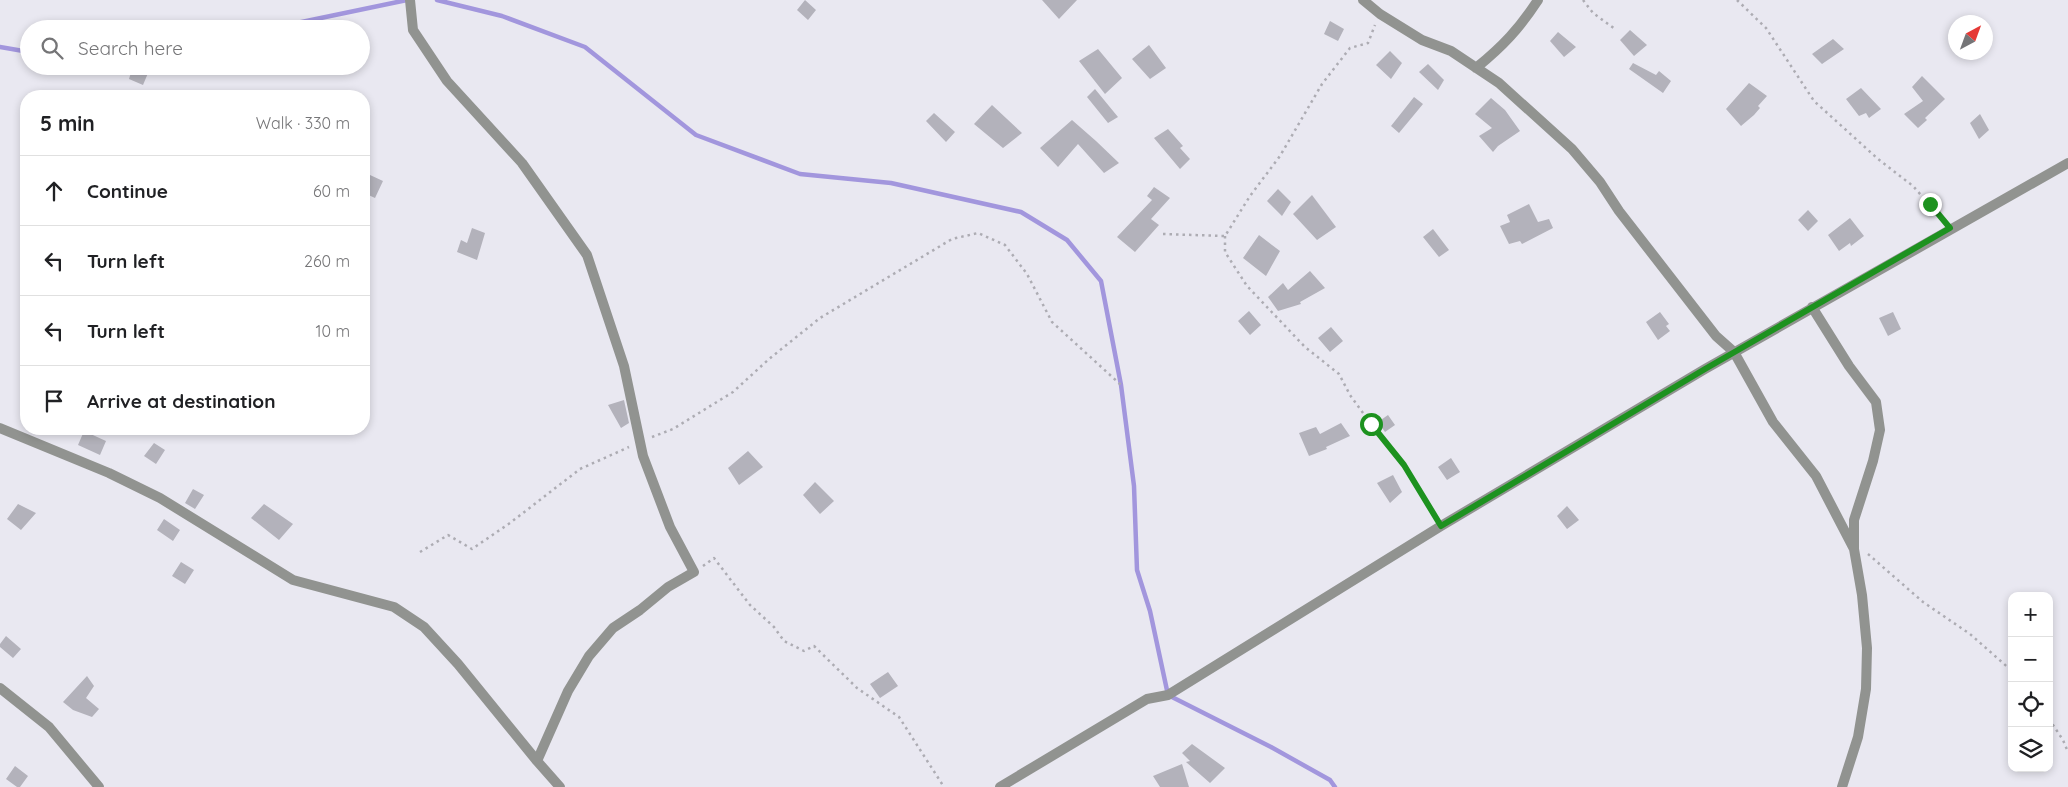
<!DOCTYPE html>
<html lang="en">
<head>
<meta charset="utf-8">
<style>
	body { margin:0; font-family:Quicksand,sans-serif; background:#f2f2f2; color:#202124 }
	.controls { position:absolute; right:15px; bottom:15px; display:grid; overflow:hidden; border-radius:10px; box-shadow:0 2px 8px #0003 }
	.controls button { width:45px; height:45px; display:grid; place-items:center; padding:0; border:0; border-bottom:1px solid #e0e0e0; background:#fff; color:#202124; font:25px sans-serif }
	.compass { position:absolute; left:1948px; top:15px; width:45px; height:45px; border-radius:50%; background:#fff; box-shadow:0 2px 8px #0003; rotate:41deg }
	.stop { position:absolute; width:15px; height:15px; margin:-11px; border:4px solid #1d921f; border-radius:50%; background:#fff }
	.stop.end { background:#1d921f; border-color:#fff; box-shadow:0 1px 5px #0008 }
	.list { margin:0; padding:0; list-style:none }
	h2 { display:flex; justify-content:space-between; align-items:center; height:65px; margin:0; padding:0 20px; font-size:21px }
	h2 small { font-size:16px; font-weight:400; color:#757577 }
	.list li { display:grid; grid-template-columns:32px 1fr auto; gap:15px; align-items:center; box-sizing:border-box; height:70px; padding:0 20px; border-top:1px solid #e0e0e0 }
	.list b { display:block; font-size:19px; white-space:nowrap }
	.list em { font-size:16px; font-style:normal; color:#757577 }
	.icon { flex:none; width:28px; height:28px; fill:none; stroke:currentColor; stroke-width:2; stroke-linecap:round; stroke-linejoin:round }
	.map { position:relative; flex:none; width:2068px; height:787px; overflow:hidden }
	.search { position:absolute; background:#fff; box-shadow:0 2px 8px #0003; left:20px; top:20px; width:350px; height:55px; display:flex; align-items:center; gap:12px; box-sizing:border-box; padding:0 18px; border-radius:28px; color:#757577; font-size:19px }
	.panel { position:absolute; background:#fff; box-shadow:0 2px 8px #0003; left:20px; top:90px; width:350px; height:345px; border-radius:20px }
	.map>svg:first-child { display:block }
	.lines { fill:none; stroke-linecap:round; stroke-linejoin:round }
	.stream { stroke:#a296dd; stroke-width:4.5 }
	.building { fill:#b3b2bb }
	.path { stroke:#adacb3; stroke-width:2.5; stroke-dasharray:2.5 4; stroke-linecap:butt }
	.street { stroke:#919390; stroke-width:10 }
	.route { stroke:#1d921f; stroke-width:6 }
</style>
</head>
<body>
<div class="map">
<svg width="2068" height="787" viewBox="0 0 2068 787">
	<rect width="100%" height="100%" fill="#e9e8f1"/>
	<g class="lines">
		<path class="stream" d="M 437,0 L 502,16 L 585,47 L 696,135 L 800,174 L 891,183 L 1021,212 L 1067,240 L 1101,281 L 1121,385 L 1134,486 L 1137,570 L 1150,611 L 1168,695 L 1271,747 L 1330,780 L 1335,787
			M 247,29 L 292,24 L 407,0
			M 0,47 L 29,52"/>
	</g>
	<path class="building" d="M 805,0 L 816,10 L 808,20 L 797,10 Z
		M 1042,0 L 1077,0 L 1059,19 Z
		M 1330,21 L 1344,29 L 1338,41 L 1324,34 Z
		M 1630,30 L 1647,45 L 1634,56 L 1620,40 Z
		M 1558,32 L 1576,47 L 1564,57 L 1550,41 Z
		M 1833,39 L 1844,49 L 1822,64 L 1812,54 Z
		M 1149,45 L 1166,68 L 1150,79 L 1132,59 Z
		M 1098,49 L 1122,78 L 1105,94 L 1079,61 Z
		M 1390,51 L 1402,63 L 1391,79 L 1376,65 Z
		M 1633,63 L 1656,75 L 1659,71 L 1671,81 L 1663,93 L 1629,69 Z
		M 1428,64 L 1444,80 L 1438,90 L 1419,72 Z
		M 133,66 L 151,66 L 143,85 L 129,79 Z
		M 1922,76 L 1945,99 L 1925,118 L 1927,120 L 1918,128 L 1904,114 L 1923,101 L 1912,87 Z
		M 1749,83 L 1767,96 L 1758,106 L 1760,108 L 1754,115 L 1741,126 L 1726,109 Z
		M 1861,88 L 1881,109 L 1869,118 L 1866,113 L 1859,116 L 1846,99 Z
		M 1095,89 L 1118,117 L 1108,123 L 1087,97 Z
		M 1414,97 L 1423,104 L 1399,133 L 1391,126 Z
		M 1491,98 L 1505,110 L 1520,131 L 1498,146 L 1493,152 L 1479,136 L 1492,128 L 1475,114 Z
		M 992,105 L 1022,133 L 1003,148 L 974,124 Z
		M 934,113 L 955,132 L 946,142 L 926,121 Z
		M 1980,114 L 1989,130 L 1979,139 L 1970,123 Z
		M 1072,120 L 1096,141 L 1119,163 L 1104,173 L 1078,144 L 1058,167 L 1040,148 Z
		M 1168,129 L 1183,146 L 1180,148 L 1190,159 L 1180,169 L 1154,138 Z
		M 370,175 L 383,181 L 375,198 L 364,193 L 364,188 Z
		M 1154,187 L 1170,198 L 1151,219 L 1159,225 L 1135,252 L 1117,237 L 1152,200 L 1147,196 Z
		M 1278,189 L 1291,202 L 1282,216 L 1267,201 Z
		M 1312,195 L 1336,227 L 1317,240 L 1293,214 Z
		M 1529,204 L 1538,222 L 1549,219 L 1553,228 L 1522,244 L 1520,241 L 1509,244 L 1500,226 L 1510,222 L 1507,215 Z
		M 1808,210 L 1818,221 L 1808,231 L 1798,220 Z
		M 1850,218 L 1864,236 L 1851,246 L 1850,243 L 1839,251 L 1828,235 Z
		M 472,228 L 485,233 L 477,260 L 457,252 L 461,240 L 467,243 Z
		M 1433,229 L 1449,250 L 1439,257 L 1423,237 Z
		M 1259,235 L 1280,251 L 1266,276 L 1243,258 Z
		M 1310,271 L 1325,288 L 1300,302 L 1301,304 L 1278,311 L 1268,297 L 1283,283 L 1288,290 Z
		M 1249,311 L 1261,325 L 1250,335 L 1238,321 Z
		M 1660,312 L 1669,324 L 1666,326 L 1670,331 L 1658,340 L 1646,322 Z
		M 1893,312 L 1901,329 L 1888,336 L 1879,318 Z
		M 1331,327 L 1343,341 L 1330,352 L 1318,338 Z
		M 624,400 L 629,423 L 621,428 L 608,405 Z
		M 1388,415 L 1395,425 L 1385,432 L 1378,422 Z
		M 1341,423 L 1350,436 L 1326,447 L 1327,449 L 1309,456 L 1299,433 L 1316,427 L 1320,434 Z
		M 84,431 L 106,441 L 100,455 L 78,445 Z
		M 154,443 L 165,450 L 156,464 L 144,456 Z
		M 748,451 L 763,467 L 739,485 L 728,468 Z
		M 1451,458 L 1460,472 L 1447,480 L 1438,467 Z
		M 1393,475 L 1402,492 L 1390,503 L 1377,483 Z
		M 815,482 L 834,501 L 820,514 L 803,495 Z
		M 193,489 L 204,495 L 195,509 L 185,503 Z
		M 18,504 L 36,513 L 21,530 L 7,519 Z
		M 264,504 L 293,524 L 279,540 L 251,518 Z
		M 1567,506 L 1579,520 L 1567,529 L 1557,516 Z
		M 164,519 L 180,530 L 173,541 L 157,530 Z
		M 181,562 L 194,570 L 185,584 L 172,576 Z
		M 6,636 L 21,649 L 13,658 L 0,647 L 0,644 Z
		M 888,672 L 898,686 L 880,698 L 870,684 Z
		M 87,676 L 94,686 L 86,698 L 99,709 L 92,717 L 73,710 L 63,702 Z
		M 1192,744 L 1225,768 L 1210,783 L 1186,762 L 1190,761 L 1182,753 Z
		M 1182,764 L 1189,787 L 1160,787 L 1153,776 Z
		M 15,766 L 28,776 L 20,787 L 17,787 L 6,779 Z"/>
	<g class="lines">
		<path class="path" d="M 1583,0 L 1593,13 L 1615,29
			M 1737,0 L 1766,28 L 1814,101 L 1878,159 L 1913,186 L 1943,220
			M 1163,234 L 1225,236 L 1250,196 L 1280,156 L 1322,84 L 1350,48 L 1368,43 L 1375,25
			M 1225,236 L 1225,252 L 1247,286 L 1305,347 L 1339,374 L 1350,395 L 1371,424 L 1405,465 L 1435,516
			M 652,437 L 673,429 L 733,392 L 769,359 L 820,318 L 952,239 L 978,233 L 1005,245 L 1027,274 L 1052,322 L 1121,385
			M 420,552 L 448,535 L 472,549 L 510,523 L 580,469 L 629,447
			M 1868,554 L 1923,602 L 1970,634 L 2012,671
			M 703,566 L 714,558 L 750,605 L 774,627 L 784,641 L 804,651 L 814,646 L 857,688 L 899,717 L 944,787
			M 2049,719 L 2063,740 L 2068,752"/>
		<path class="street" d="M 410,0 L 413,30 L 447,81 L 522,163 L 587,255 L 624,366 L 643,456 L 670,527 L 694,572 L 668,587 L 640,610 L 613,628 L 589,656 L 568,691 L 537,761 L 560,787
			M 1363,0 L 1380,14 L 1422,40 L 1451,51 L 1499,83 L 1572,149 L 1600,182 L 1619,211 L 1716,336 L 1734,352 L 1773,422 L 1816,476 L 1854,549
			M 1476,68 C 1503,46 1519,29 1538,0
			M 1812,307 L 1849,366 L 1876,402 L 1880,430 L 1873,461 L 1854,520 L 1854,549 L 1862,595 L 1867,648 L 1866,689 L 1858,737 L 1842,787
			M 0,428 L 109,473 L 160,498 L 293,580 L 394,607 L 424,627 L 458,664 L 537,761
			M 0,688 L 49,727 L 99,787
			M 1000,787 L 1147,699 L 1168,695 L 1441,526 L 1705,369 L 2068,163"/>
	</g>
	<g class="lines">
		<path class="route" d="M 1371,424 L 1404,465 L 1441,526 L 1705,369 L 1950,228 L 1930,204"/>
	</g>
</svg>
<div class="controls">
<button>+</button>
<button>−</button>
<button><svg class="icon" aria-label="locate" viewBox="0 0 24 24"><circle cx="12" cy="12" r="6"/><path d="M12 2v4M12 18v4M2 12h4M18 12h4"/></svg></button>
<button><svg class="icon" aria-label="layers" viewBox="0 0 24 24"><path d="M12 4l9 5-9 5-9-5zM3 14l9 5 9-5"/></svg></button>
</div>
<svg class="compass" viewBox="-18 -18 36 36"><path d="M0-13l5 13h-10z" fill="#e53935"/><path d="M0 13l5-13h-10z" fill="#757577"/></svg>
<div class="stop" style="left:1371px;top:424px"></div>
<div class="stop end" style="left:1930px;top:204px"></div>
<div class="search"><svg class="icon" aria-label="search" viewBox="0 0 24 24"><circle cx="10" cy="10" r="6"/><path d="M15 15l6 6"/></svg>Search here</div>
<section class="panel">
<h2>5 min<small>Walk · 330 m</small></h2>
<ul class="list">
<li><svg class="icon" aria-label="ahead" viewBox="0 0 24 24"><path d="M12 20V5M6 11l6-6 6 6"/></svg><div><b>Continue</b></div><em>60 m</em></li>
<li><svg class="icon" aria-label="left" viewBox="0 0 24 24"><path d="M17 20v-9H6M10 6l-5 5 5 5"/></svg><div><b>Turn left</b></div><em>260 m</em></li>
<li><svg class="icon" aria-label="left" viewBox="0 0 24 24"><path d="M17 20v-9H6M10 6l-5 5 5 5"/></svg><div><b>Turn left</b></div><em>10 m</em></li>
<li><svg class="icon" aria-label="arrive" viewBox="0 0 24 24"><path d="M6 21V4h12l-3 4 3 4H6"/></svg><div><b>Arrive at destination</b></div></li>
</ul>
</section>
</div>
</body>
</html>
